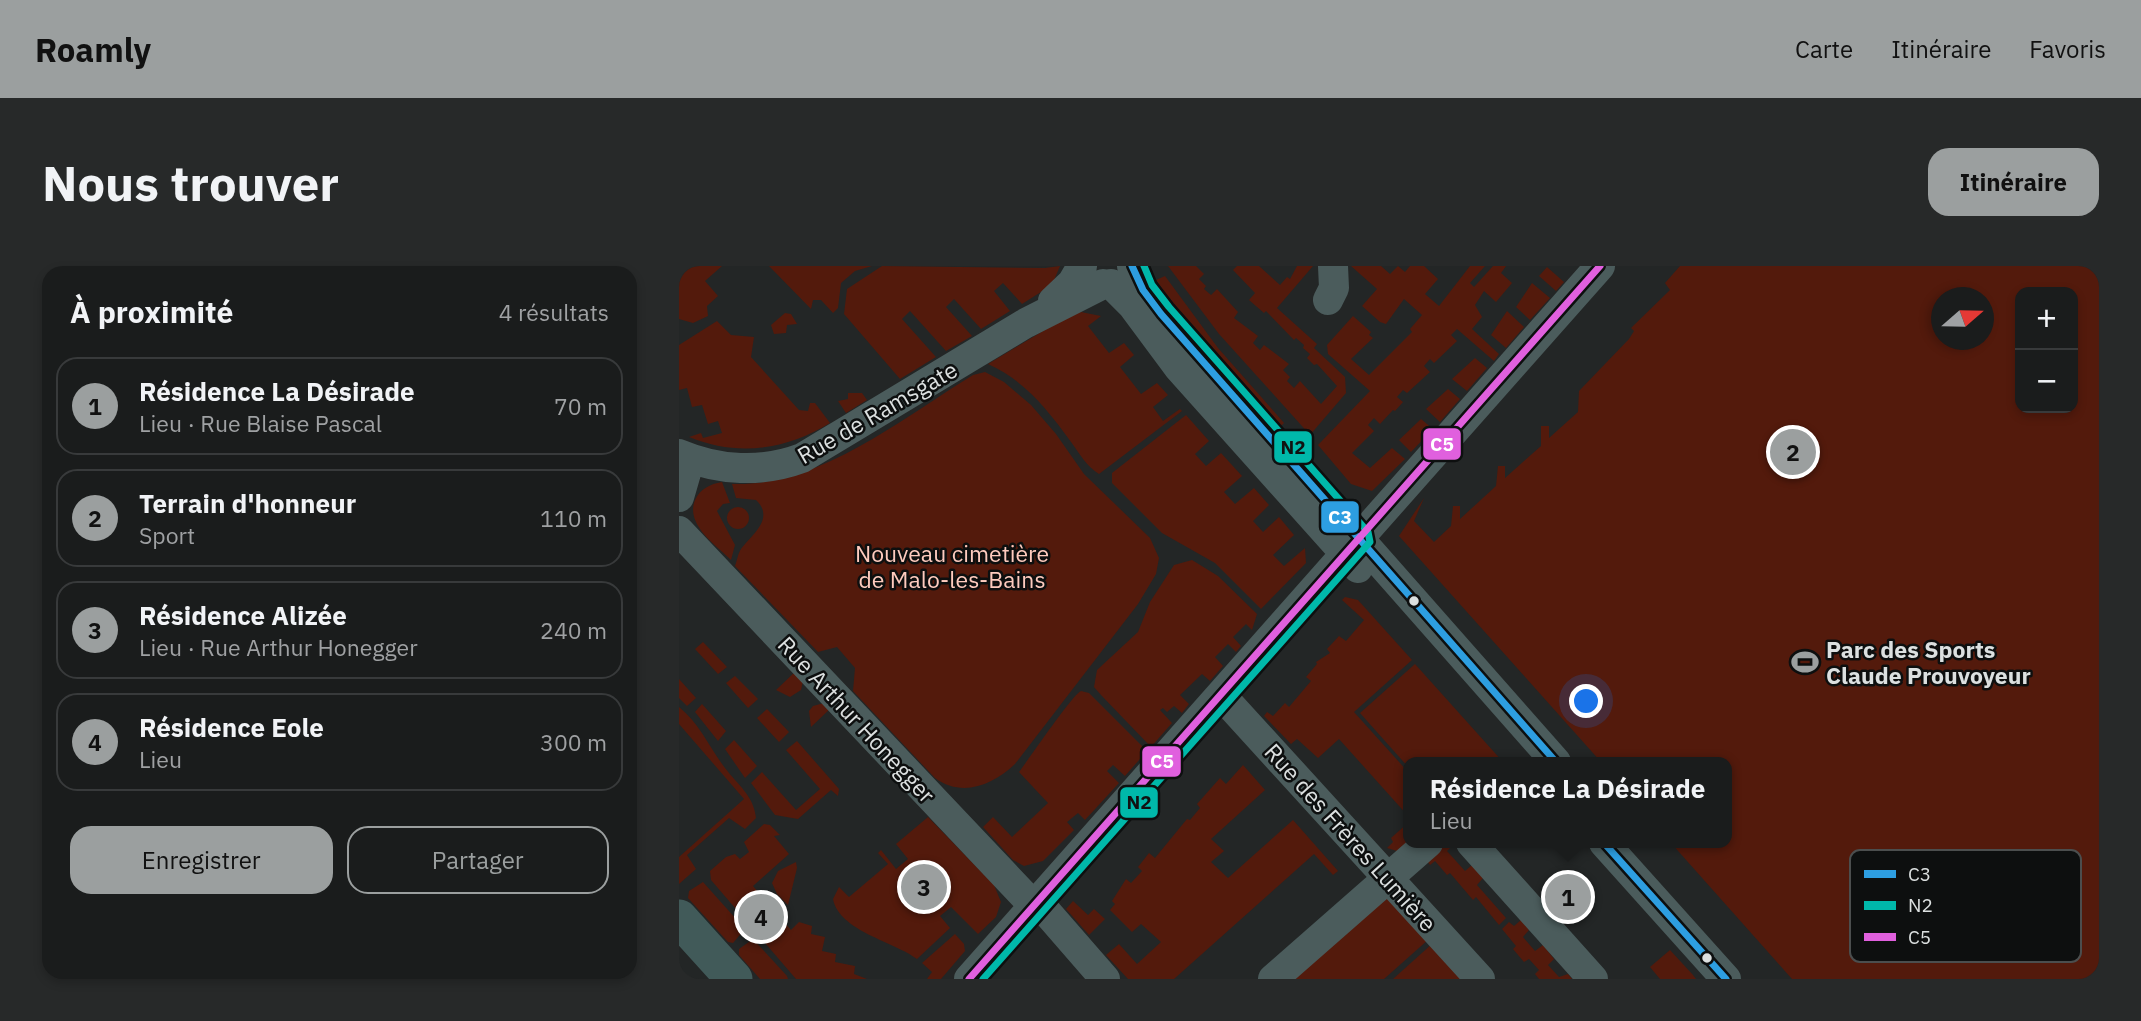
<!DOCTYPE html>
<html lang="fr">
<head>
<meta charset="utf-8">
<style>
	body { margin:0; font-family:"IBM Plex Sans",sans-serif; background:#272929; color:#f1f3f6 }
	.controls { position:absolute; right:21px; top:21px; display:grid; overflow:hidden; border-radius:14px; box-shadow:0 4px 10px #0003 }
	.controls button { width:63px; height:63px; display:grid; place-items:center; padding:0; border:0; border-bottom:2px solid #383a3b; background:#1a1c1c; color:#f1f3f6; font:35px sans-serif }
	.compass { position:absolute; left:1252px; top:21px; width:63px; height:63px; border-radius:50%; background:#1a1c1c; box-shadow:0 4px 10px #0003; rotate:70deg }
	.you { position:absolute; left:908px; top:436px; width:24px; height:24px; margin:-18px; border:5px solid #fff; border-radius:50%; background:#1a73e8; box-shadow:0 0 0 10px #1a73e833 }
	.badge { display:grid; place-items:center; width:46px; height:46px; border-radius:50%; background:#9b9f9f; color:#111; font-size:23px; font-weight:700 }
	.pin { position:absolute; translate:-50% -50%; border:4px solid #fff; box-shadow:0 2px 7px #0006 }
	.popup { position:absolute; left:724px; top:491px; width:329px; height:91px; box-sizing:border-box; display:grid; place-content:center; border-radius:14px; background:#1a1c1c; filter:drop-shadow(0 2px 5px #0005); font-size:23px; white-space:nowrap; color:#9fa1a3 }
	.popup b { font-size:26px; color:#f1f3f6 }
	.popup::after { content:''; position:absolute; left:50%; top:100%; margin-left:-14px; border:14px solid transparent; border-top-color:#1a1c1c }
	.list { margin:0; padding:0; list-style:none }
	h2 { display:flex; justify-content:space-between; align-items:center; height:91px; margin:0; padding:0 28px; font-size:30px }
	h2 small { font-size:23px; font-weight:400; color:#9fa1a3 }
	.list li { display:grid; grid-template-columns:46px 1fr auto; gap:21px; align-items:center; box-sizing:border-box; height:98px; margin:0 14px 14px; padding:0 14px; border:2px solid #383a3b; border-radius:21px }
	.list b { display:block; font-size:26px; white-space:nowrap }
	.list p { margin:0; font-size:23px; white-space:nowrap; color:#9fa1a3 }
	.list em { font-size:23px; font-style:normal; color:#9fa1a3 }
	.actions { display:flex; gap:14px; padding:21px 28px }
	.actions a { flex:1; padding:16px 0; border:2px solid #9b9f9f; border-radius:21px; text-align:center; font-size:24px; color:#9b9f9f }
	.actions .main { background:#9b9f9f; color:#111 }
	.map { position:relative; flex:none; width:1420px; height:713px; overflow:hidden; border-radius:21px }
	header { display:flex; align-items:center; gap:42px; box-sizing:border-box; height:98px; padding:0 35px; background:#9b9f9f; color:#111 }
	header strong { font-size:33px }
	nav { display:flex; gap:38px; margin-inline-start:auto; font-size:24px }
	.intro { display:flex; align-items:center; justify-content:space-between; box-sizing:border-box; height:168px; padding:0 42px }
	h1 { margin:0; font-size:49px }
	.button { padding:18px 32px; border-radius:21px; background:#9b9f9f; color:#111; font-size:24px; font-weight:700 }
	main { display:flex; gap:42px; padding:0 42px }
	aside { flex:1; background:#1a1c1c; border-radius:21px; box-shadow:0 4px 10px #0003 }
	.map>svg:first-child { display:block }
	.green { fill:#531a0c; fill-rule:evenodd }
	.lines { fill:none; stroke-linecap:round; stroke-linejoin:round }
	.minor { stroke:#4b5c5c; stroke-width:30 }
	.major { stroke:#415a59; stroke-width:37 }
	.bus-1-casing { stroke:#0d0f0f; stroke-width:12 }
	.bus-2-casing { stroke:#0d0f0f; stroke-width:12 }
	.bus-3-casing { stroke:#0d0f0f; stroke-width:12 }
	.bus-1 { stroke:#2d9ee1; stroke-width:7 }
	.bus-2 { stroke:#00b8aa; stroke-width:7 }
	.bus-3 { stroke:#e060de; stroke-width:7 }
	.bus-dot { fill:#dce0e0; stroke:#0d0f0f; stroke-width:2.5 }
	.labels { text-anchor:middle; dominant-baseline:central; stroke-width:5; stroke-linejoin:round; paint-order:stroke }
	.street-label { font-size:23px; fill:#dce0e0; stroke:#0d0f0f }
	.park-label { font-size:23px; fill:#fecbbe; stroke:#0d0f0f }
	.poi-label { font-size:23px; font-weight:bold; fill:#dce0e0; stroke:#0d0f0f; text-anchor:start }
	.key { fill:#0d0f0f; stroke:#4b4e4e; stroke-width:2 }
	.key-label { font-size:19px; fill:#dce0e0 }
	.line-badge { stroke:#0d0f0f; stroke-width:2.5 }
	.badge-label { font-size:19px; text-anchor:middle; font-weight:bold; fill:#fff }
	.pale-badge-label { font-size:19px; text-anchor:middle; font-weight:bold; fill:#111 }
</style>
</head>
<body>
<header>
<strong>Roamly</strong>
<nav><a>Carte</a><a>Itinéraire</a><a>Favoris</a></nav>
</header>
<div class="intro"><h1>Nous trouver</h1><a class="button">Itinéraire</a></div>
<main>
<aside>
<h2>À proximité<small>4 résultats</small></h2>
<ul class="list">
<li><span class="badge">1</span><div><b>Résidence La Désirade</b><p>Lieu · Rue Blaise Pascal</p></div><em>70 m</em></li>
<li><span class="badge">2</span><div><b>Terrain d'honneur</b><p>Sport</p></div><em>110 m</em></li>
<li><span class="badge">3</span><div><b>Résidence Alizée</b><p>Lieu · Rue Arthur Honegger</p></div><em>240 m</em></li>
<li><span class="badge">4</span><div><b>Résidence Eole</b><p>Lieu</p></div><em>300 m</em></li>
</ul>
<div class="actions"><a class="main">Enregistrer</a><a>Partager</a></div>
</aside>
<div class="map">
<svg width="1420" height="713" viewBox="0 0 1420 713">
	<rect width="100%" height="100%" fill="#232626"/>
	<path class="green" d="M 0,0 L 43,0 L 26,15 L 39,30 L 28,40 L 29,50 L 14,57 L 0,53 Z
		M 90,0 L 193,0 L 176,5 L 162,17 L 159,42 L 154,47 L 142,34 L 134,34 L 132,43 Z
		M 203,0 L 366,2 L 381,0 L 373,19 L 343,38 L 324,17 L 315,25 L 331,45 L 302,63 L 275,33 L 267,41 L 293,70 L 267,85 L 231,45 L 223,53 L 257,91 L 221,113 L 165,48 L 168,23 Z
		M 489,0 L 517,0 L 525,8 L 520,13 L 527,20 L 525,23 L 532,29 L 538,23 L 559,46 L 555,52 L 579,70 L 574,77 L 581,84 L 585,79 L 610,98 L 604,104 L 611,111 L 608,115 L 615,122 L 621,115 L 642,138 L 658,120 L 638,98 L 635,99 L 628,92 L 631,88 L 624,82 L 625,79 L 617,72 L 615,74 L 587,45 L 585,47 L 570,34 L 576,27 L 554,4 L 558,0 L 580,0 L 601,19 L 608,11 L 611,13 L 618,0 L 634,0 L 598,42 L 638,78 L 635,82 L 666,111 L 667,127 L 631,169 L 540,68 Z
		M 672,0 L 702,0 L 711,8 L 719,0 L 726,6 L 731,0 L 745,0 L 759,13 L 746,28 L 760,40 L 791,0 L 806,0 L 791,17 L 795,21 L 814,0 L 827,0 L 822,7 L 833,17 L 817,36 L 805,25 L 796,39 L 803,51 L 793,63 L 820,88 L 815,95 L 778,63 L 772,69 L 778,75 L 755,97 L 751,93 L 745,100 L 751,106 L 728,127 L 724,124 L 718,131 L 724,136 L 716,145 L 714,144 L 701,158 L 695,152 L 689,159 L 695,165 L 673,187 L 691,202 L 713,182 L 726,193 L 693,225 L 672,218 L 639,179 L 691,125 L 649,88 L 648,79 L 674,50 L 692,66 L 690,69 L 694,72 L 672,93 L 690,109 L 733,66 L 731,63 L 743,49 L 725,33 L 707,58 L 701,56 L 683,40 L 698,23 Z
		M 1001,0 L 1420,0 L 1420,713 L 1113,713 L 992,577 L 1048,577 L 1048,496 L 922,496 L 720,270 L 745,232 L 735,255 L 755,276 L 772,260 L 774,240 L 781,240 L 781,253 L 817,220 L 819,200 L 826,200 L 826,212 L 862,180 L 862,160 L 870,160 L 870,172 L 899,146 L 900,125 L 950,73 L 955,65 L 952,62 L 991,24 L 986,17 ZM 1341,26 L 1394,26 L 1394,142 L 1341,142 ZM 1262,32 L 1304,32 L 1304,74 L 1262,74 Z
		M 868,1 L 885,16 L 877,25 L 860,10 Z
		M 486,10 L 539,82 L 605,157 L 601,161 L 496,42 L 477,14 Z
		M 853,17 L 871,32 L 851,54 L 837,41 Z
		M 828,45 L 845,61 L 827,82 L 812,69 Z
		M 402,46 L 422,50 L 409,60 L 430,87 L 445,77 L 455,89 L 441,101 L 462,128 L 478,117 L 489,129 L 474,141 L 484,155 L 501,143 L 503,145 L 420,208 C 407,200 401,188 392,176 C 369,144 345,114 309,98 L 389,50 Z
		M 106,47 L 112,48 L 118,58 L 108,59 L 107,67 L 95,68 L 92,59 Z
		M 38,55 L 52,69 L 75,71 L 72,91 L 120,144 L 129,145 L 131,137 L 136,137 L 151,157 C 107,184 59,191 10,171 L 22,167 L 24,172 L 43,167 L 39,155 L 29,158 L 23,139 L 13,141 L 8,122 L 0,124 L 0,79 Z
		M 796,92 L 808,102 L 788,125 L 773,113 Z
		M 306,106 L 325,116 L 352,139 L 377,168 L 405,208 L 471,272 L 480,292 L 477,308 L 459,338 L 336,498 C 314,519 283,532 256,512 L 174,425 L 176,402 L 158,381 L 139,386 L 56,300 C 58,295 59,287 62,283 C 71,270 97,253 77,234 L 57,232 L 53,218 C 140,221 222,153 294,109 Z
		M 769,123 L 781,133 L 761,156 L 747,143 Z
		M 169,127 L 183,127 L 188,134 L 167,147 L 159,135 L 169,133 Z
		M 507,149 L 530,175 L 516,188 L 527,200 L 542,187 L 563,210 L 545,226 L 556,238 L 575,222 L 590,239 L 574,255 L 584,266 L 600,251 L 615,269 L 594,289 L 605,300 L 626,282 L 627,297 L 582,343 L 536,297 L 483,267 L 433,217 L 433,207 Z
		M 742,153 L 754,163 L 732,186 L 720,174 Z
		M 43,216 L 51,237 L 44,238 L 38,245 L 56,279 L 52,294 C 37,279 6,259 16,234 C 21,223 31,218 43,216 Z
		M48 252a11 11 0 1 1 22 0a11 11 0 1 1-22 0Z
		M 513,294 L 539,310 L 578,348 L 573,364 L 567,358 L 554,371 L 562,380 L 557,386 L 549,378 L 536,391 L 544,400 L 531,415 L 523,408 L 501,429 L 510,438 L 503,447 L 495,440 L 488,446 L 484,442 L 481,444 L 493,457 L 472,481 L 422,429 L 415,421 L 418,404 L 459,366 L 471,336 L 495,299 Z
		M 666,331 L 679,334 L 733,394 L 675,446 L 730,507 L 730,551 L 660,473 L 639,492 L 618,473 L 612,478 L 585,450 L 588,446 L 594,450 L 606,437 L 610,441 L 632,415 L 627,411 L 638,398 L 637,396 L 651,387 L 648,383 L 660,370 L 667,375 L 685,354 L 663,334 Z
		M 24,376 L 48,401 L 39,408 L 16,383 Z
		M 736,398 L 824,496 L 730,496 L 730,502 L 681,447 Z
		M 118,404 L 124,415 L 122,424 L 111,431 L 97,424 Z
		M 56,410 L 79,433 L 69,442 L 47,417 Z
		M 0,413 L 17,432 L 8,440 L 0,432 Z
		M 402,425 L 410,427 L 468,485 L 446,510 L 434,499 L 428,505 L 440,517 L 406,554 L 399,547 L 388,556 L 395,564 L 364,595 L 345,600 L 334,594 L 304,561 L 314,551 L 333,571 L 369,537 L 340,506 C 350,493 394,428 402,425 Z
		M 145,437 L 153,441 L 132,461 L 130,445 L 134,440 Z
		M 23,438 L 47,465 L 39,475 L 16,446 Z
		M 0,441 C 21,458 30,481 46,502 C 59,519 75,530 77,552 L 66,563 L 50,552 L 8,589 L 17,603 L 0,618 L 0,591 L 65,533 L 0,458 Z
		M 88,443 L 110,466 L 100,476 L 78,452 Z
		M 55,474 L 78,500 L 66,512 L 46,483 Z
		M 118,475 L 160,523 L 159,530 L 152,524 L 119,553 L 96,549 L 72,517 L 83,506 L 117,544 L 141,523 L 107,484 Z
		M 564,499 L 586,524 L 532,573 L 545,585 L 532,596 L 549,612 L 614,554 L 659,605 L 654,609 L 635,588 L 495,713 L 449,713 L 427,689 L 440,678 L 458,698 L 482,676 L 462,658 L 453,666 L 431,644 L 436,638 L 433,635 L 447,613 L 452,617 L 463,605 L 459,601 L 470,587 L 476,592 L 508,553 L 511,554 L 521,542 L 518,538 L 541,512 L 547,518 Z
		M 249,551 L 315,619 L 322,636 L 317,651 L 299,668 L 272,641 L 261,650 L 271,662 L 238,693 C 216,676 160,665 154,633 L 160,621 L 170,631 L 209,598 L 199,587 L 202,584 L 217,603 L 229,593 L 217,578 Z
		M 730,556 L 730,577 L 718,585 L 708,582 L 714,576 L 712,572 Z
		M 85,558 L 91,559 L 101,569 L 95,570 L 110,588 L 74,620 L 112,664 L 120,656 L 133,660 L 132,668 L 146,671 L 143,685 L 157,688 L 156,696 L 176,700 L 175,708 L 188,713 L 117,713 L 32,614 L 31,605 L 47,591 L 56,588 L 61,593 L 70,586 L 65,576 Z
		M 763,577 L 776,577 L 768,585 L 786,605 L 793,599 L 804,612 L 798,619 L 827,652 L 820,659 L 797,631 L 794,634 L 771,607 L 768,609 L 756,595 L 751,599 L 746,592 Z
		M 117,596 L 118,602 L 109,639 L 98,628 L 93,617 L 99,605 Z
		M 24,616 L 66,663 L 54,677 L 49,676 L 9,632 L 10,625 Z
		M 707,630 L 750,673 L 705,713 L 610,713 Z
		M 394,635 L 409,649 L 415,643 L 426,653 L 410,669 L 387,643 Z
		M 842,654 L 850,664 L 844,671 L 856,685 L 864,679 L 875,693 L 869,699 L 880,711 L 889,708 L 893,713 L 860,713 L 856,708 L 860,704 L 850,693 L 845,696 L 834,683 L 837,680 L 823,663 L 830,656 L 835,660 Z
		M 276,668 L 285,678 L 286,685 L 262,713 L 248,713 L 253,706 L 243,697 Z
		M 74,673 L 108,710 L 109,713 L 81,713 L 60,689 L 60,683 Z
		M 754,677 L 786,713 L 714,713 Z
		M 991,684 L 1014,709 L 1017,713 L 981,713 L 971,701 Z"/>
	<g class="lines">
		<path class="minor" d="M 453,0 L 464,24 L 482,48 L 877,496
			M 432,18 L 454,40 L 500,102 L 679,302
			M 649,34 L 655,22 L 654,0
			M 374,35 L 393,17 L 403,0
			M 0,188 C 40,205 83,207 123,192 L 347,57 L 424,18
			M 0,231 L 11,193
			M 0,265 L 355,640
			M 542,429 L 801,713
			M 792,577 L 914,713
			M 925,577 L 1047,713
			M 359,636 L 426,713
			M 290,713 L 921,0
			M 594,713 L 749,577"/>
		<path class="major" d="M 0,652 L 55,713"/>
		<defs>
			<path id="bus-1" d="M 453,0 L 464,24 L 482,48 L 877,496
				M 925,577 L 1047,713"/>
			<path id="bus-2" d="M 304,713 L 691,276 L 689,266 L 490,41 L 473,19 L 465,0"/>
			<path id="bus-3" d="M 290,713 L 921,0"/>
		</defs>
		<use href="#bus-1" class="bus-1-casing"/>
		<use href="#bus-2" class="bus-2-casing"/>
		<use href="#bus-3" class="bus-3-casing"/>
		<use href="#bus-1" class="bus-1"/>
		<use href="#bus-2" class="bus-2"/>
		<use href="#bus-3" class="bus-3"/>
	</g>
	<defs>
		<symbol id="stadium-bare" viewBox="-9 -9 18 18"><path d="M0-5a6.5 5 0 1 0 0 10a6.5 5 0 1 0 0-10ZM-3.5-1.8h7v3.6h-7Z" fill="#9b9f9f" stroke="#0d0f0f" stroke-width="2.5" paint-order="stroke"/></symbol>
	</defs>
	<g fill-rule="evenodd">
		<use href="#stadium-bare" x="1107" y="377" width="38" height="38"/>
	</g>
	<g class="bus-dot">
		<circle cx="735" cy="335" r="6"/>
		<circle cx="1028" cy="692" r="6"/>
	</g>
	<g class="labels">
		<g class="street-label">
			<text transform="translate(198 146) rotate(-30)">Rue de Ramsgate</text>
			<text transform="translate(178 453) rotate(47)">Rue Arthur Honegger</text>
			<text transform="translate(672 571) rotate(48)">Rue des Frères Lumière</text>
		</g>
		<g class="park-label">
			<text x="273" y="287">Nouveau cimetière<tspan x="273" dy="26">de Malo-les-Bains</tspan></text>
		</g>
		<g class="poi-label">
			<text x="1147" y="383">Parc des Sports<tspan x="1147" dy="26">Claude Prouvoyeur</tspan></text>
		</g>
	</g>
	<rect x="1171" y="584" width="231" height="112" rx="10" class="key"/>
	<rect x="1185" y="604" width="32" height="8" fill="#2d9ee1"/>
	<rect x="1185" y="635" width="32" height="9" fill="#00b8aa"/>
	<rect x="1185" y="667" width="32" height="8" fill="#e060de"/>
	<g class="key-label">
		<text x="1229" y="615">C3</text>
		<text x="1229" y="646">N2</text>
		<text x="1229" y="678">C5</text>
	</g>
	<g class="line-badge">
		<rect x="743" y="161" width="40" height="34" rx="7" fill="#e060de"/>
		<rect x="594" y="164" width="40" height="34" rx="7" fill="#00b8aa"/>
		<rect x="641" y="234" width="40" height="34" rx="7" fill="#2d9ee1"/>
		<rect x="462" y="479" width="41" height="33" rx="7" fill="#e060de"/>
		<rect x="440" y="520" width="40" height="33" rx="7" fill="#00b8aa"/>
	</g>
	<g class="badge-label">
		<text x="763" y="185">C5</text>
		<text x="661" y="258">C3</text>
		<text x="483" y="502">C5</text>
	</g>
	<g class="pale-badge-label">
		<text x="614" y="188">N2</text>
		<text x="460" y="543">N2</text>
	</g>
</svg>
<div class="controls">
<button>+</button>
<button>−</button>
</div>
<svg class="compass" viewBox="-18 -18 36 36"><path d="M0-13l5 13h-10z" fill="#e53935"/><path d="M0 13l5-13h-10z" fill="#9fa1a3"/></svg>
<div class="you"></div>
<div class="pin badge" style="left:889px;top:631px">1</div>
<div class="popup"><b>Résidence La Désirade</b>Lieu</div>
<div class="pin badge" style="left:1114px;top:186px">2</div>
<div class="pin badge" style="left:245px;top:621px">3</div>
<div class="pin badge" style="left:82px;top:651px">4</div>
</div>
</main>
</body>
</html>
